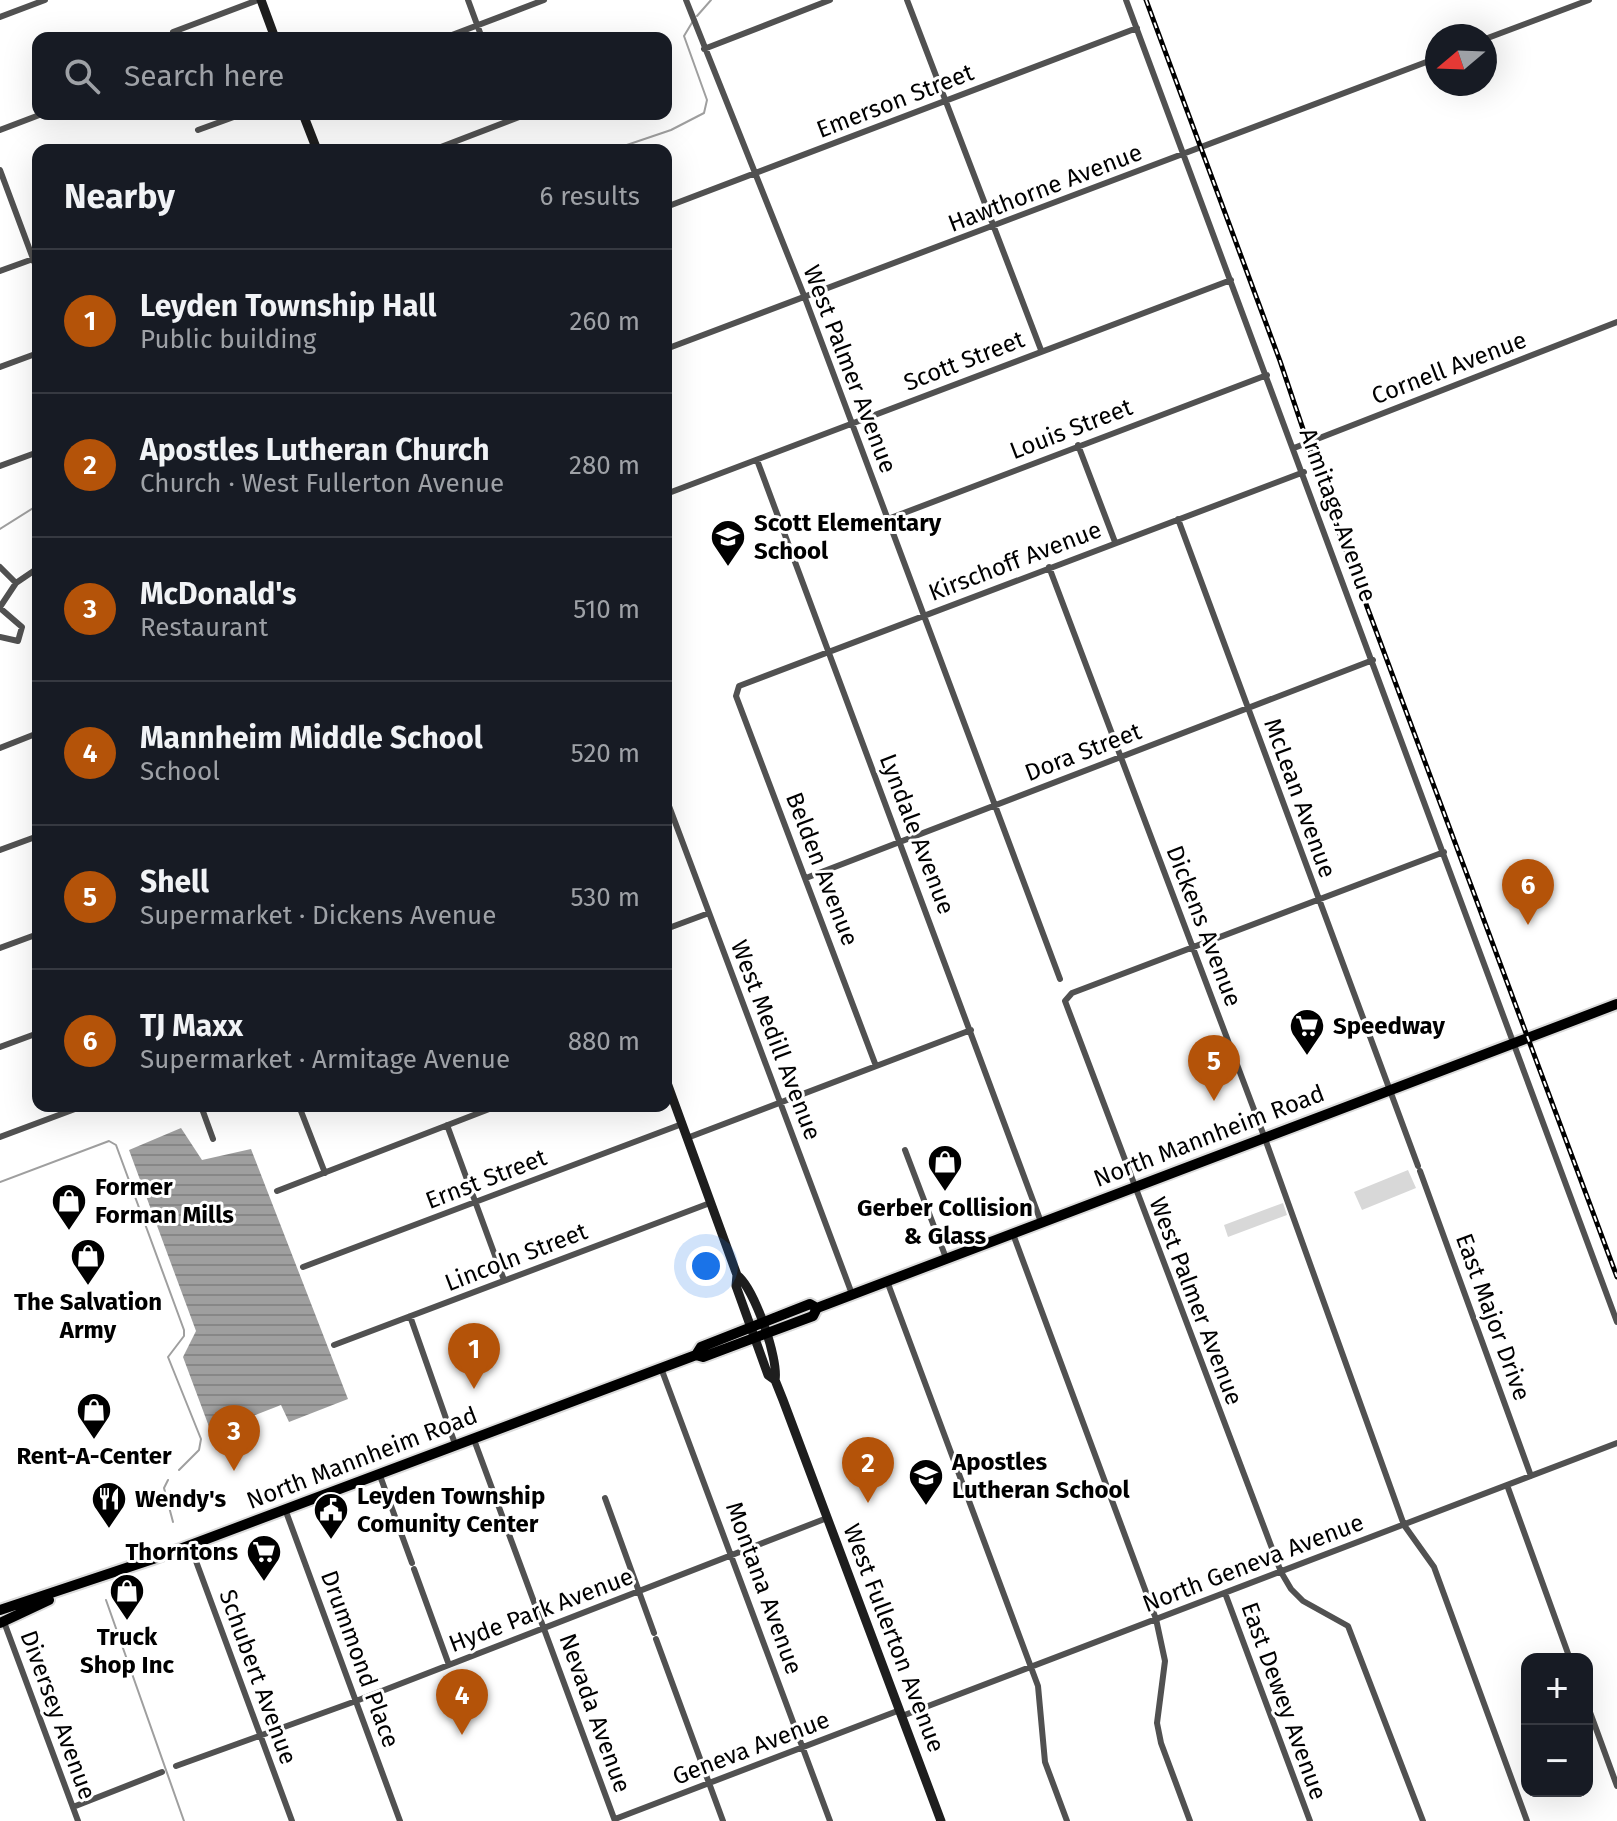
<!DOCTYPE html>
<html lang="en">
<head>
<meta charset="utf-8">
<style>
	body { margin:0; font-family:"Fira Sans",sans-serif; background:#20242c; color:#f1f3f6 }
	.controls { position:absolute; right:24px; bottom:24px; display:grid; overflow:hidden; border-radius:16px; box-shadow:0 8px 32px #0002 }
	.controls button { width:72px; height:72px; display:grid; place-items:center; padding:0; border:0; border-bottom:2px solid #363941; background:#171b24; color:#f1f3f6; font:40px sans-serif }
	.compass { position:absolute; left:1425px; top:24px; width:72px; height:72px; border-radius:50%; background:#171b24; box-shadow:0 8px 32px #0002; rotate:251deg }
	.you { position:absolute; left:706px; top:1266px; width:28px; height:28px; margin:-20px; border:6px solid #fff; border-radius:50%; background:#1a73e8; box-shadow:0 0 0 12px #1a73e833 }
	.badge { display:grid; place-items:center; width:52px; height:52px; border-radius:50%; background:#b45309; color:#fff; font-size:26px; font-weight:700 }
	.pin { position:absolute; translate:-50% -66px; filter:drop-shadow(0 2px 4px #0008) }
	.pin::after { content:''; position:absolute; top:42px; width:28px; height:24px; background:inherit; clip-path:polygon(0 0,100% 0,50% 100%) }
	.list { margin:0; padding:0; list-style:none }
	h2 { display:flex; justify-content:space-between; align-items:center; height:104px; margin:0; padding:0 32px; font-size:34px }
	h2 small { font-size:26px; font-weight:400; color:#9ea1a6 }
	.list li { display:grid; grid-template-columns:52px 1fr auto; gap:24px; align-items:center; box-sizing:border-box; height:144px; padding:0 32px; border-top:2px solid #363941 }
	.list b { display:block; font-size:30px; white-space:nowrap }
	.list p { margin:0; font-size:26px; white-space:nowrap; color:#9ea1a6 }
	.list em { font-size:26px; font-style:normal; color:#9ea1a6 }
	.icon { flex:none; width:44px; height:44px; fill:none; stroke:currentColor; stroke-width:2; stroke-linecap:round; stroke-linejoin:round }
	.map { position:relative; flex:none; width:1617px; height:1821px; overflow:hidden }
	.search { position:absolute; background:#171b24; box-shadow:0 8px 32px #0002; left:32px; top:32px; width:640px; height:88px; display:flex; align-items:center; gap:20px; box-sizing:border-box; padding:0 28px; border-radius:16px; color:#9ea1a6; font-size:30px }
	.panel { position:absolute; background:#171b24; box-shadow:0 8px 32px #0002; left:32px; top:144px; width:640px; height:968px; border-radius:16px }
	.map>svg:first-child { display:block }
	.green { fill:#d8d8d8 }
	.water { fill:url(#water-rules) }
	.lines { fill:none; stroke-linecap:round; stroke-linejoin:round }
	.stream { stroke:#9f9f9f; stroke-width:2 }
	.primary-casing { stroke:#dbdbdb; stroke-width:14 }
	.street { stroke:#515151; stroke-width:6 }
	.secondary { stroke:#1e1e1e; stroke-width:9 }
	.primary { stroke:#000; stroke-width:10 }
	.rail-casing { stroke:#000; stroke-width:5 }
	.rail { stroke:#fff; stroke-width:2; stroke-dasharray:6; stroke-linecap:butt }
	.labels { text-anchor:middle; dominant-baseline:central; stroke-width:6; stroke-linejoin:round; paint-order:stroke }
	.street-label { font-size:24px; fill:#000; stroke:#fff }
	.poi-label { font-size:24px; font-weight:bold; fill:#000; stroke:#fff; text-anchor:start }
</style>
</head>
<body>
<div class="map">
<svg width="1617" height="1821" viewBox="0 0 1617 1821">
	<defs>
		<pattern id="water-rules" width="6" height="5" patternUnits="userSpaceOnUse" patternTransform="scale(2)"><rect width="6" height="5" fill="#9f9f9f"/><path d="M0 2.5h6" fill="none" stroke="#878787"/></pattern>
	</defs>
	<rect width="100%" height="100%" fill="#fff"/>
	<path class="green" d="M 1408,1170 L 1416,1188 L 1362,1210 L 1354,1192 Z
		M 1283,1203 L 1287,1215 L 1228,1237 L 1224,1225 Z"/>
	<path class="water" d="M 181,1128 L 202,1160 L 251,1149 L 348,1399 L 289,1422 L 281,1405 L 211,1432 L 183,1357 L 196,1331 L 129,1150 Z"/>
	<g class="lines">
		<path class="stream" d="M 697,16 L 711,0
			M 612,150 L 671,130 L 704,113 L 707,100 L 684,36 L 693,21
			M 0,529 L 38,505
			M 0,1182 L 109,1141 L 116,1145 L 184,1330 L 184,1336 L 168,1357 L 201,1439 L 199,1450 L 179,1470
			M 168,1480 L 164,1488 L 173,1522
			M 106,1600 L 184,1821"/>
		<defs>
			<path id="primary" d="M 696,1355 L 701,1347 L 810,1304 L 817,1308 L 1617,1004
				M 0,1610 L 156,1558 L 696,1355 L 703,1357 L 813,1316 L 817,1308
				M 0,1623 L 49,1600"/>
		</defs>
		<use href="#primary" class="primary-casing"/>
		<path class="street" d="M 468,0 L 482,38
			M 686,0 L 805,298 L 1060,979
			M 907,0 L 1041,350
			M 1126,0 L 1617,1322
			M 0,17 L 45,0
			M 173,32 L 258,0
			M 444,38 L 544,0
			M 1485,39 L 1589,0
			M 704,49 L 830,0
			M 0,130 L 42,114
			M 198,130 L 242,114
			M 433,150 L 527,114
			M 0,170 L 38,272
			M 666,207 L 1137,28
			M 0,271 L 33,259
			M 666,349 L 1437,58
			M 0,367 L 38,353
			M 1078,445 L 1115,542
			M 1294,448 L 1617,322
			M 757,460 L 1041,1222
			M 0,466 L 38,452
			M 666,494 L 1231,280
			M 888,519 L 1267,375
			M 1178,519 L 1418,1166
			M 0,567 L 16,583
			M 1049,567 L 1264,1136 L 1404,1525 L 1434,1567 L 1527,1821
			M 0,607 L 16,583 L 38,568
			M 0,608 L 22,627 L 18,641 L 0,637
			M 0,748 L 38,733
			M 666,798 L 852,1294
			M 0,850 L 38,836
			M 806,878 L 1373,660
			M 666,929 L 709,913
			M 0,948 L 38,934
			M 0,1047 L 38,1033
			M 876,1066 L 736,696 L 739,686 L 1304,472
			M 201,1106 L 213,1139
			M 299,1106 L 325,1173
			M 447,1125 L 504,1280
			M 0,1137 L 83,1106
			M 687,1138 L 971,1030
			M 905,1150 L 946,1258
			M 1420,1171 L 1531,1476
			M 277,1191 L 497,1106
			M 1013,1234 L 1156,1619 L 1165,1661 L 1157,1723 L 1161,1743 L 1190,1821
			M 303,1267 L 682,1124
			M 887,1281 L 1038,1686 L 1045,1762 L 1067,1821
			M 410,1316 L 455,1444
			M 334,1345 L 710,1203
			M 661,1368 L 830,1821
			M 473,1437 L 615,1821
			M 379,1473 L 412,1563
			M 1507,1485 L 1570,1659
			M 605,1498 L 654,1633
			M 285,1509 L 400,1821
			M 190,1545 L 292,1821
			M 414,1569 L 449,1665
			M 1225,1593 L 1310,1821
			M 4,1622 L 78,1821
			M 656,1639 L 723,1821
			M 1587,1704 L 1617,1786
			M 902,1716 L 1617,1443
			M 176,1766 L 356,1701 L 827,1518
			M 73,1807 L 162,1772
			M 615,1819 L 900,1710
			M 1423,1821 L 1348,1626 L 1303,1601 L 1291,1589 L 1281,1572 L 1065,1001 L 1072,993 L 1444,852"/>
		<path class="secondary" d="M 261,0 L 275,38
			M 303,114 L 317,150
			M 666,1080 L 737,1275 L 736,1286 L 768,1375 L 775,1380 L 783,1400 L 941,1821
			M 737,1275 C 754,1288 779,1359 775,1380"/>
		<use href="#primary" class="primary"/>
		<defs>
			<path id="rail" d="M 1146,0 L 1280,361 L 1325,494 L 1617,1277"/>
		</defs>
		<use href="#rail" class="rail-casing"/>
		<use href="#rail" class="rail"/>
	</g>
	<defs>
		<symbol id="school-pin" viewBox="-11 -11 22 30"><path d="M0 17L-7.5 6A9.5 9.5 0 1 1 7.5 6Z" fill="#000" stroke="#fff"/><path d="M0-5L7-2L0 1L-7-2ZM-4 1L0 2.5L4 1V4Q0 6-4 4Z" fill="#fff"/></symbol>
		<symbol id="supermarket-pin" viewBox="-11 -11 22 30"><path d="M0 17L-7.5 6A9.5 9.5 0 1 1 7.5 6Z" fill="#000" stroke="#fff"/><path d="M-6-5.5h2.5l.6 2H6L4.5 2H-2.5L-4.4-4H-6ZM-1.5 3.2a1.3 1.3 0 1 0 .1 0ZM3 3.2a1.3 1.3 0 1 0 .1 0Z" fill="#fff"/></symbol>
		<symbol id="shop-pin" viewBox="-11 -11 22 30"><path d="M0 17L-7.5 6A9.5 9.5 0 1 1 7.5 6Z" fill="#000" stroke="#fff"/><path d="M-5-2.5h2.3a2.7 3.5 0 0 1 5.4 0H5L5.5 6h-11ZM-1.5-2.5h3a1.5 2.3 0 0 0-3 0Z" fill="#fff"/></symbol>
		<symbol id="restaurant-pin" viewBox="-11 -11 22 30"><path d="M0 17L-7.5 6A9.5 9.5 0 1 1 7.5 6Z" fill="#000" stroke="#fff"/><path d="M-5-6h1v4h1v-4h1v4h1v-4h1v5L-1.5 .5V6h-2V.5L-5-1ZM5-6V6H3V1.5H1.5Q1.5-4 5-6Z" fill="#fff"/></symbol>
		<symbol id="civic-pin" viewBox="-11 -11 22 30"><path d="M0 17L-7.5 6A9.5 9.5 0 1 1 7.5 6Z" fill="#000" stroke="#fff"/><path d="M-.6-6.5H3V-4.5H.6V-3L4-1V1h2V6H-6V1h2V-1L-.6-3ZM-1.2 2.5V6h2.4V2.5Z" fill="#fff"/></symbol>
	</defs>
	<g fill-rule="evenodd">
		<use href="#school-pin" x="708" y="517" width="40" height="54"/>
		<use href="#supermarket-pin" x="1287" y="1006" width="40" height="54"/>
		<use href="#shop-pin" x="925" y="1142" width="40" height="54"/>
		<use href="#shop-pin" x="49" y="1181" width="40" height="54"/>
		<use href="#shop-pin" x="68" y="1236" width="40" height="54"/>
		<use href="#shop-pin" x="74" y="1390" width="40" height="54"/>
		<use href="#school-pin" x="906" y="1456" width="40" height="54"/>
		<use href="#restaurant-pin" x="89" y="1479" width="40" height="54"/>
		<use href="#civic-pin" x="311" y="1490" width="40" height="54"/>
		<use href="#supermarket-pin" x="244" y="1532" width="40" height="54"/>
		<use href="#shop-pin" x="107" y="1571" width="40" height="54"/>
	</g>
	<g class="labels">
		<g class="street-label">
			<text transform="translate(895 101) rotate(-21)">Emerson Street</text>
			<text transform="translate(1045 188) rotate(-21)">Hawthorne Avenue</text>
			<text transform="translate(964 361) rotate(-21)">Scott Street</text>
			<text transform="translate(1449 368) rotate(-21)">Cornell Avenue</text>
			<text transform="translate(850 369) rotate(69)">West Palmer Avenue</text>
			<text transform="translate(1071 429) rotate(-21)">Louis Street</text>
			<text transform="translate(1338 515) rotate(70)">Armitage Avenue</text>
			<text transform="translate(1015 561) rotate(-21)">Kirschoff Avenue</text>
			<text transform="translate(1083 752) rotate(-21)">Dora Street</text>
			<text transform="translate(1300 798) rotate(70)">McLean Avenue</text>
			<text transform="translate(917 834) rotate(69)">Lyndale Avenue</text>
			<text transform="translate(822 869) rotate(69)">Belden Avenue</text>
			<text transform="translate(1204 926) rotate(69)">Dickens Avenue</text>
			<text transform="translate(776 1040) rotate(69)">West Medill Avenue</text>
			<text transform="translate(1209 1136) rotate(-21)">North Mannheim Road</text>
			<text transform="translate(486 1179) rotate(-21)">Ernst Street</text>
			<text transform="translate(516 1257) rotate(-21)">Lincoln Street</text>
			<text transform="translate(1196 1301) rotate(69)">West Palmer Avenue</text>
			<text transform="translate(1493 1317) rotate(70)">East Major Drive</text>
			<text transform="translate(362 1458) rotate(-21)">North Mannheim Road</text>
			<text transform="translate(1253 1563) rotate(-21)">North Geneva Avenue</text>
			<text transform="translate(764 1588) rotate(70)">Montana Avenue</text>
			<text transform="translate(541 1610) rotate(-21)">Hyde Park Avenue</text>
			<text transform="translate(894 1638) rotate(69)">West Fullerton Avenue</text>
			<text transform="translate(360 1659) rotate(70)">Drummond Place</text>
			<text transform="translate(258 1677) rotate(70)">Schubert Avenue</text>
			<text transform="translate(1284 1701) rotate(70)">East Dewey Avenue</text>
			<text transform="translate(595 1713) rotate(70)">Nevada Avenue</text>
			<text transform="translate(58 1715) rotate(70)">Diversey Avenue</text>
			<text transform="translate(751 1748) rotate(-21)">Geneva Avenue</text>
		</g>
		<g class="poi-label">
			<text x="754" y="523">Scott Elementary<tspan x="754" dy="28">School</tspan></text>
			<text x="1333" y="1026">Speedway</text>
			<text x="95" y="1187">Former<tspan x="95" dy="28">Forman Mills</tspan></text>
			<text x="945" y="1208" text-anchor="middle">Gerber Collision<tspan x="945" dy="28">&amp; Glass</tspan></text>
			<text x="88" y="1302" text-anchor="middle">The Salvation<tspan x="88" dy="28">Army</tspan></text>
			<text x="94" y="1456" text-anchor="middle">Rent-A-Center</text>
			<text x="952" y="1462">Apostles<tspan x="952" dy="28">Lutheran School</tspan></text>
			<text x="357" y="1496">Leyden Township<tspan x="357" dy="28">Comunity Center</tspan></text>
			<text x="135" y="1499">Wendy's</text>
			<text x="238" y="1552" text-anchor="end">Thorntons</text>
			<text x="127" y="1637" text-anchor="middle">Truck<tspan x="127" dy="28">Shop Inc</tspan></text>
		</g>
	</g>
</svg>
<div class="controls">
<button>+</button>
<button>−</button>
</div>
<svg class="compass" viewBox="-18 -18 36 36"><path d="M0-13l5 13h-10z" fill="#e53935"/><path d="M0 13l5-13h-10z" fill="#9ea1a6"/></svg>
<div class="you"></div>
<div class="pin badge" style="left:474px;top:1389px">1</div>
<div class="pin badge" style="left:868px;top:1503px">2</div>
<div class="pin badge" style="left:234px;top:1471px">3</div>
<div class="pin badge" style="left:462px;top:1735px">4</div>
<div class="pin badge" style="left:1214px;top:1101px">5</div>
<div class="pin badge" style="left:1528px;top:925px">6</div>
<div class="search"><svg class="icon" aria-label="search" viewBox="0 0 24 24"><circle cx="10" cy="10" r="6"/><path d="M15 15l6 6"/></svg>Search here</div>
<section class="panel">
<h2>Nearby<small>6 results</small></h2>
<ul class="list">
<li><span class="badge">1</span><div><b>Leyden Township Hall</b><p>Public building</p></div><em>260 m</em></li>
<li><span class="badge">2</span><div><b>Apostles Lutheran Church</b><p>Church · West Fullerton Avenue</p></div><em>280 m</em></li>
<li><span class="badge">3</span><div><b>McDonald's</b><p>Restaurant</p></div><em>510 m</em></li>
<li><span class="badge">4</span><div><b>Mannheim Middle School</b><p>School</p></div><em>520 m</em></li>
<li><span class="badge">5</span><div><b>Shell</b><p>Supermarket · Dickens Avenue</p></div><em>530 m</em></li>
<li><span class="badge">6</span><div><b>TJ Maxx</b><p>Supermarket · Armitage Avenue</p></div><em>880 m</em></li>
</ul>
</section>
</div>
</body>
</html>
